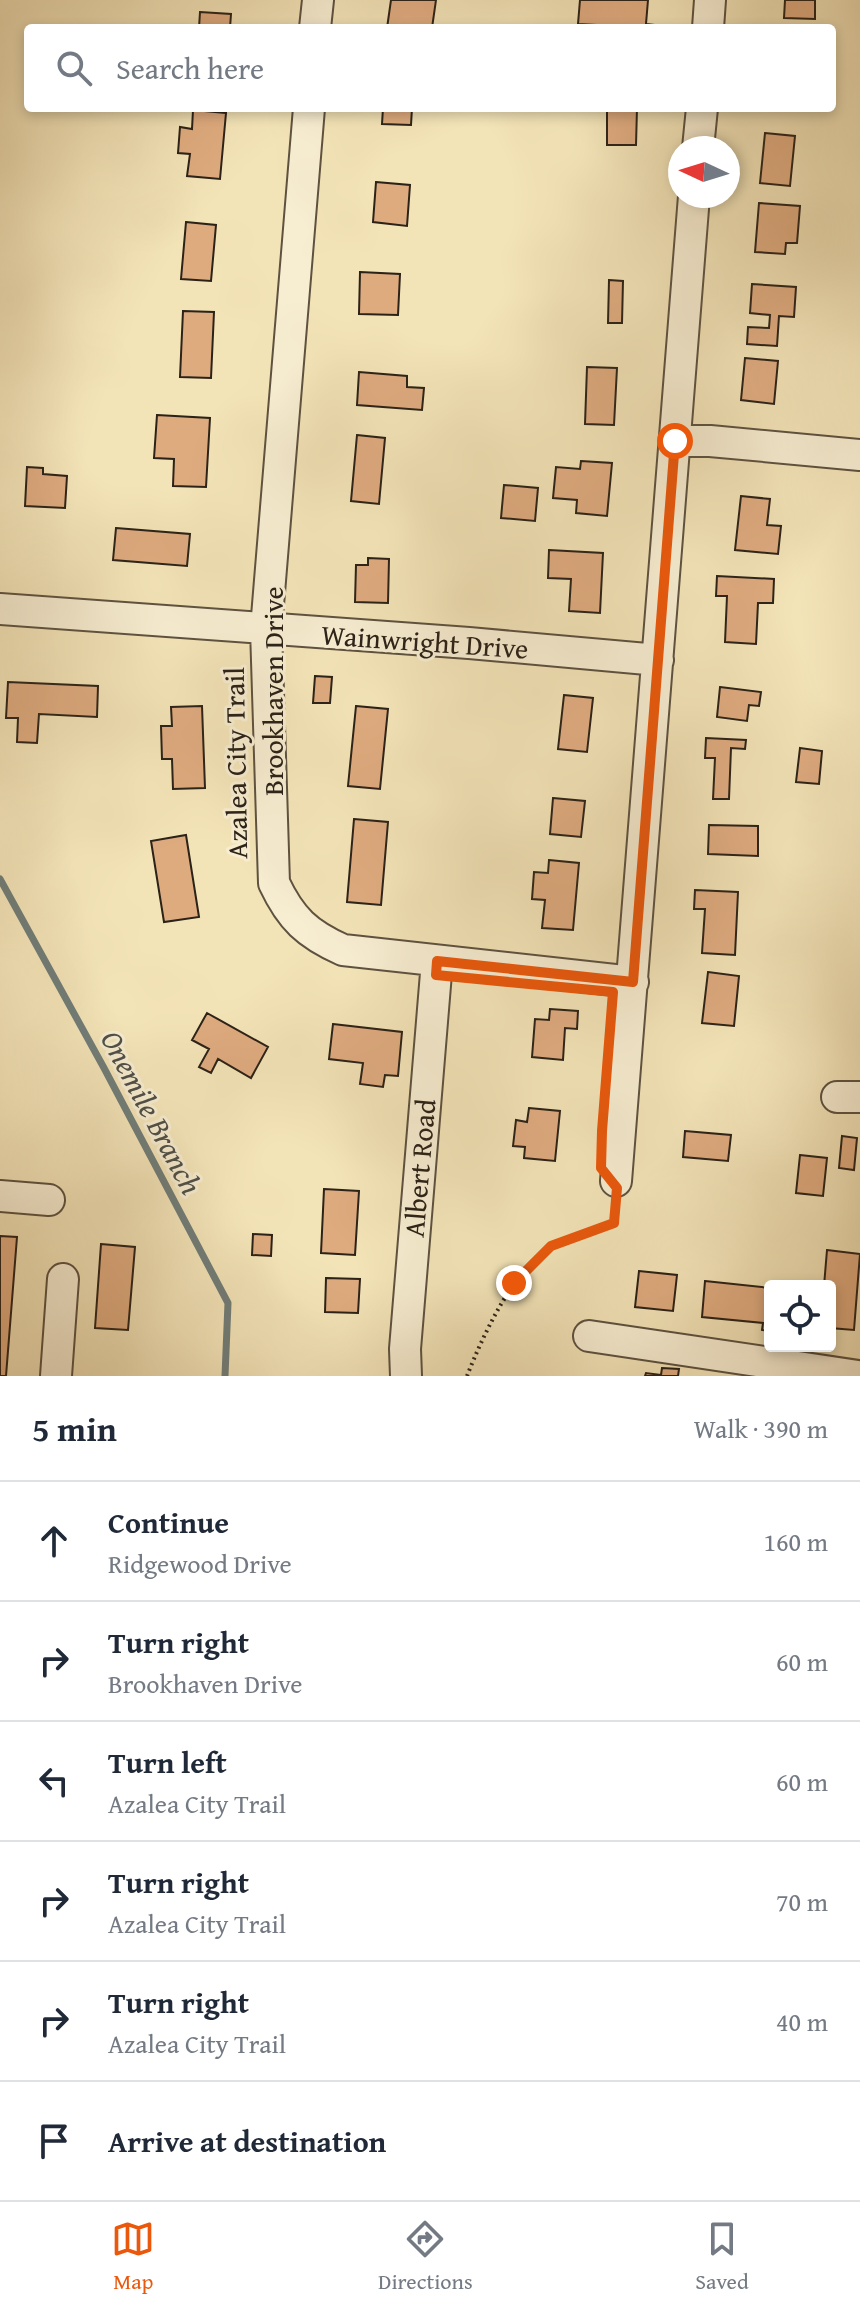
<!DOCTYPE html>
<html lang="en">
<head>
<meta charset="utf-8">
<style>
	body { margin:0; font-family:"Gentium Book Plus",serif; background:#f2f2f3; color:#1f2937 }
	.controls { position:absolute; right:24px; bottom:24px; display:grid; overflow:hidden; border-radius:8px; box-shadow:0 4px 12px #0003 }
	.controls button { width:72px; height:72px; display:grid; place-items:center; padding:0; border:0; border-bottom:2px solid #e0e1e3; background:#fff; color:#1f2937; font:40px sans-serif }
	.compass { position:absolute; left:668px; top:136px; width:72px; height:72px; border-radius:50%; background:#fff; box-shadow:0 4px 12px #0003; rotate:274deg }
	.stop { position:absolute; width:24px; height:24px; margin:-18px; border:6px solid #ea580c; border-radius:50%; background:#fff }
	.stop.end { background:#ea580c; border-color:#fff; box-shadow:0 2px 8px #0008 }
	.list { margin:0; padding:0; list-style:none }
	h2 { display:flex; justify-content:space-between; align-items:center; height:104px; margin:0; padding:0 32px; font-size:34px }
	h2 small { font-size:26px; font-weight:400; color:#747a83 }
	.list li { display:grid; grid-template-columns:52px 1fr auto; gap:24px; align-items:center; box-sizing:border-box; height:120px; padding:0 32px; border-top:2px solid #e0e1e3 }
	.list b { display:block; font-size:30px; white-space:nowrap }
	.list p { margin:0; font-size:26px; white-space:nowrap; color:#747a83 }
	.list em { font-size:26px; font-style:normal; color:#747a83 }
	.icon { flex:none; width:44px; height:44px; fill:none; stroke:currentColor; stroke-width:2; stroke-linecap:round; stroke-linejoin:round }
	.map { position:relative; flex:none; width:860px; height:1376px; overflow:hidden }
	.search { position:absolute; background:#fff; box-shadow:0 4px 12px #0003; left:24px; right:24px; top:24px; height:88px; display:flex; align-items:center; gap:20px; box-sizing:border-box; padding:0 28px; border-radius:8px; color:#747a83; font-size:30px }
	.sheet { height:824px; background:#fff }
	nav { display:flex; justify-content:space-around; align-items:center; box-sizing:border-box; height:112px; border-top:2px solid #e0e1e3; background:#fff; font-size:22px; color:#747a83 }
	nav a { display:grid; justify-items:center; gap:4px }
	nav .on { color:#ea580c }
	.map>svg:first-child { display:block }
	.lines { fill:none; stroke-linecap:round; stroke-linejoin:round }
	.stream { stroke:#717e79; stroke-width:7 }
	.building { fill:#deab7f; stroke:#2b2218; stroke-width:2 }
	.minor-casing { stroke:#5d5240; stroke-width:34 }
	.path { stroke:#2b2218; stroke-width:4; stroke-dasharray:2 4; stroke-linecap:butt }
	.minor { stroke:#f7edd1; stroke-width:30 }
	.route { stroke:#ea580c; stroke-width:10 }
	.labels { text-anchor:middle; dominant-baseline:central; stroke-width:6; stroke-linejoin:round; paint-order:stroke }
	.street-label { font-size:28px; fill:#2b2218; stroke:#f7edd1 }
	.water-label { font-size:30px; font-style:italic; fill:#4e5048; stroke:#f7edd1 }
</style>
</head>
<body>
<div class="map">
<svg width="860" height="1376" viewBox="0 0 860 1376">
	<rect width="100%" height="100%" fill="#f3e4b8"/>
	<filter id="stains"><feTurbulence type="fractalNoise" baseFrequency=".0025" numOctaves="4"/><feColorMatrix values="0 0 0 0 .2 0 0 0 0 .09 0 0 0 0 .02 0 0 0 .5 -.17"/></filter>
	<radialGradient id="worn" r=".72"><stop offset=".6" stop-color="#630" stop-opacity="0"/><stop offset="1" stop-color="#630" stop-opacity=".3"/></radialGradient>
	<g class="lines">
		<path class="stream" d="M 0,879 L 104,1068 L 228,1303 L 225,1376"/>
	</g>
	<path class="building" d="M 391,0 L 436,0 L 432,28 L 387,28 Z
		M 580,0 L 648,0 L 646,24 L 654,25 L 654,28 L 578,24 Z
		M 785,0 L 815,0 L 815,19 L 784,18 Z
		M 200,12 L 231,14 L 230,28 L 199,28 Z
		M 383,108 L 412,108 L 411,125 L 382,124 Z
		M 607,108 L 637,108 L 636,145 L 607,145 Z
		M 193,110 L 226,113 L 220,179 L 187,176 L 190,154 L 178,153 L 180,127 L 192,129 Z
		M 765,133 L 795,136 L 790,186 L 760,183 Z
		M 376,182 L 410,185 L 407,226 L 373,222 Z
		M 759,203 L 800,206 L 797,243 L 786,243 L 785,254 L 755,252 Z
		M 186,222 L 216,225 L 211,281 L 181,279 Z
		M 360,272 L 400,274 L 398,315 L 359,314 Z
		M 609,280 L 623,281 L 622,323 L 608,323 Z
		M 752,284 L 796,287 L 794,317 L 779,316 L 777,346 L 747,344 L 748,327 L 769,328 L 770,315 L 750,313 Z
		M 183,311 L 214,312 L 211,378 L 180,377 Z
		M 745,358 L 778,361 L 774,404 L 741,400 Z
		M 587,367 L 617,368 L 614,425 L 585,424 Z
		M 359,372 L 407,376 L 407,387 L 424,388 L 422,410 L 357,405 Z
		M 157,415 L 210,418 L 206,487 L 173,486 L 174,459 L 154,458 Z
		M 357,435 L 385,438 L 379,504 L 351,501 Z
		M 581,461 L 612,463 L 607,516 L 576,513 L 577,500 L 553,498 L 556,467 L 580,469 Z
		M 27,467 L 43,468 L 43,474 L 67,476 L 65,508 L 25,506 Z
		M 504,485 L 538,488 L 535,521 L 501,518 Z
		M 741,496 L 770,499 L 767,525 L 781,526 L 778,554 L 735,550 Z
		M 116,528 L 190,534 L 187,566 L 113,560 Z
		M 549,550 L 603,553 L 600,613 L 569,611 L 571,579 L 548,578 Z
		M 368,558 L 389,559 L 388,603 L 355,602 L 356,565 L 368,565 Z
		M 717,576 L 774,579 L 773,603 L 758,603 L 756,644 L 725,642 L 727,596 L 716,596 Z
		M 315,676 L 332,677 L 330,703 L 313,703 Z
		M 8,682 L 98,686 L 97,717 L 39,714 L 37,743 L 17,742 L 18,718 L 6,718 Z
		M 720,687 L 761,692 L 759,706 L 749,705 L 747,721 L 717,717 Z
		M 564,695 L 593,698 L 587,752 L 558,749 Z
		M 202,706 L 205,788 L 173,789 L 172,759 L 162,759 L 161,726 L 172,726 L 171,707 Z
		M 356,706 L 388,709 L 380,789 L 348,786 Z
		M 706,738 L 746,740 L 745,749 L 731,748 L 729,799 L 713,799 L 715,758 L 705,758 Z
		M 800,748 L 822,751 L 819,784 L 796,782 Z
		M 553,798 L 585,801 L 581,837 L 550,834 Z
		M 354,819 L 388,822 L 381,905 L 347,902 Z
		M 709,825 L 758,826 L 758,856 L 708,854 Z
		M 186,835 L 199,917 L 164,922 L 151,841 Z
		M 549,860 L 579,863 L 573,930 L 542,928 L 545,900 L 532,899 L 534,872 L 548,873 Z
		M 695,890 L 738,892 L 735,955 L 702,953 L 705,909 L 694,909 Z
		M 708,972 L 739,976 L 734,1026 L 702,1023 Z
		M 550,1009 L 578,1011 L 577,1029 L 565,1028 L 563,1060 L 532,1057 L 535,1019 L 549,1020 Z
		M 207,1013 L 268,1047 L 251,1078 L 218,1059 L 211,1073 L 199,1067 L 209,1049 L 192,1040 Z
		M 333,1024 L 402,1032 L 398,1076 L 385,1075 L 383,1087 L 360,1084 L 363,1063 L 329,1059 Z
		M 529,1108 L 560,1111 L 555,1161 L 524,1158 L 525,1147 L 513,1146 L 516,1120 L 527,1122 Z
		M 685,1131 L 731,1135 L 728,1161 L 683,1157 Z
		M 842,1136 L 857,1138 L 854,1170 L 839,1168 Z
		M 800,1155 L 827,1158 L 823,1196 L 796,1193 Z
		M 324,1189 L 359,1191 L 355,1255 L 321,1253 Z
		M 253,1234 L 272,1235 L 271,1256 L 252,1255 Z
		M 0,1236 L 17,1237 L 6,1376 L 0,1376 Z
		M 101,1244 L 135,1247 L 128,1330 L 95,1328 Z
		M 827,1250 L 860,1254 L 854,1330 L 830,1328 L 830,1286 L 824,1286 Z
		M 639,1271 L 677,1275 L 673,1311 L 635,1307 Z
		M 326,1278 L 360,1279 L 358,1313 L 325,1312 Z
		M 705,1281 L 770,1288 L 770,1331 L 762,1330 L 763,1323 L 702,1317 Z
		M 662,1368 L 679,1369 L 678,1376 L 645,1376 L 646,1373 L 661,1375 Z"/>
	<g class="lines">
		<defs>
			<path id="minor" d="M 315,28 L 318,0
				M 708,28 L 710,0
				M 309,108 L 266,629 L 274,883 C 291,919 307,934 343,950 L 633,982
				M 698,148 L 702,108
				M 675,441 L 710,441 L 860,455
				M 0,609 L 469,643 L 658,660
				M 837,1097 L 860,1097
				M 616,1181 L 694,196
				M 0,1196 L 49,1200
				M 589,1336 L 858,1376
				M 56,1376 L 63,1279
				M 406,1376 L 405,1349 L 437,961"/>
		</defs>
		<use href="#minor" class="minor-casing"/>
		<path class="path" d="M 467,1376 C 483,1335 513,1271 550,1246 C 568,1234 595,1235 614,1223 L 616,1203"/>
		<use href="#minor" class="minor"/>
	</g>
	<g class="lines">
		<path class="route" d="M 514,1283 L 551,1246 L 614,1223 L 617,1188 L 601,1168 L 602,1131 L 613,992 L 436,975 L 437,961 L 633,982 L 675,441"/>
	</g>
	<g class="labels">
		<g class="street-label">
			<text transform="translate(425 641) rotate(4)">Wainwright Drive</text>
			<text transform="translate(272 691) rotate(-90)">Brookhaven Drive</text>
			<text transform="translate(235 763) rotate(-91)">Azalea City Trail</text>
			<text transform="translate(419 1168) rotate(-85)">Albert Road</text>
		</g>
		<g class="water-label">
			<text transform="translate(152 1112) rotate(62)">Onemile Branch</text>
		</g>
	</g>
	<rect width="100%" height="100%" filter="url(#stains)"/>
	<rect width="100%" height="100%" fill="url(#worn)"/>
</svg>
<div class="controls">
<button><svg class="icon" aria-label="locate" viewBox="0 0 24 24"><circle cx="12" cy="12" r="6"/><path d="M12 2v4M12 18v4M2 12h4M18 12h4"/></svg></button>
</div>
<svg class="compass" viewBox="-18 -18 36 36"><path d="M0-13l5 13h-10z" fill="#e53935"/><path d="M0 13l5-13h-10z" fill="#747a83"/></svg>
<div class="stop" style="left:675px;top:441px"></div>
<div class="stop end" style="left:514px;top:1283px"></div>
<div class="search"><svg class="icon" aria-label="search" viewBox="0 0 24 24"><circle cx="10" cy="10" r="6"/><path d="M15 15l6 6"/></svg>Search here</div>
</div>
<section class="sheet">
<h2>5 min<small>Walk · 390 m</small></h2>
<ul class="list">
<li><svg class="icon" aria-label="ahead" viewBox="0 0 24 24"><path d="M12 20V5M6 11l6-6 6 6"/></svg><div><b>Continue</b><p>Ridgewood Drive</p></div><em>160 m</em></li>
<li><svg class="icon" aria-label="right" viewBox="0 0 24 24"><path d="M7 20v-9h11M14 6l5 5-5 5"/></svg><div><b>Turn right</b><p>Brookhaven Drive</p></div><em>60 m</em></li>
<li><svg class="icon" aria-label="left" viewBox="0 0 24 24"><path d="M17 20v-9H6M10 6l-5 5 5 5"/></svg><div><b>Turn left</b><p>Azalea City Trail</p></div><em>60 m</em></li>
<li><svg class="icon" aria-label="right" viewBox="0 0 24 24"><path d="M7 20v-9h11M14 6l5 5-5 5"/></svg><div><b>Turn right</b><p>Azalea City Trail</p></div><em>70 m</em></li>
<li><svg class="icon" aria-label="right" viewBox="0 0 24 24"><path d="M7 20v-9h11M14 6l5 5-5 5"/></svg><div><b>Turn right</b><p>Azalea City Trail</p></div><em>40 m</em></li>
<li><svg class="icon" aria-label="arrive" viewBox="0 0 24 24"><path d="M6 21V4h12l-3 4 3 4H6"/></svg><div><b>Arrive at destination</b></div></li>
</ul>
</section>
<nav>
<a class="on"><svg class="icon" aria-label="map" viewBox="0 0 24 24"><path d="M3 6l6-2 6 2 6-2v14l-6 2-6-2-6 2zM9 4v14M15 6v14"/></svg>Map</a>
<a><svg class="icon" aria-label="directions" viewBox="0 0 24 24"><path d="M12 3l9 9-9 9-9-9zM9 14v-3h6M13 9l2 2-2 2"/></svg>Directions</a>
<a><svg class="icon" aria-label="saved" viewBox="0 0 24 24"><path d="M7 4h10v16l-5-4-5 4z"/></svg>Saved</a>
</nav>
</body>
</html>
